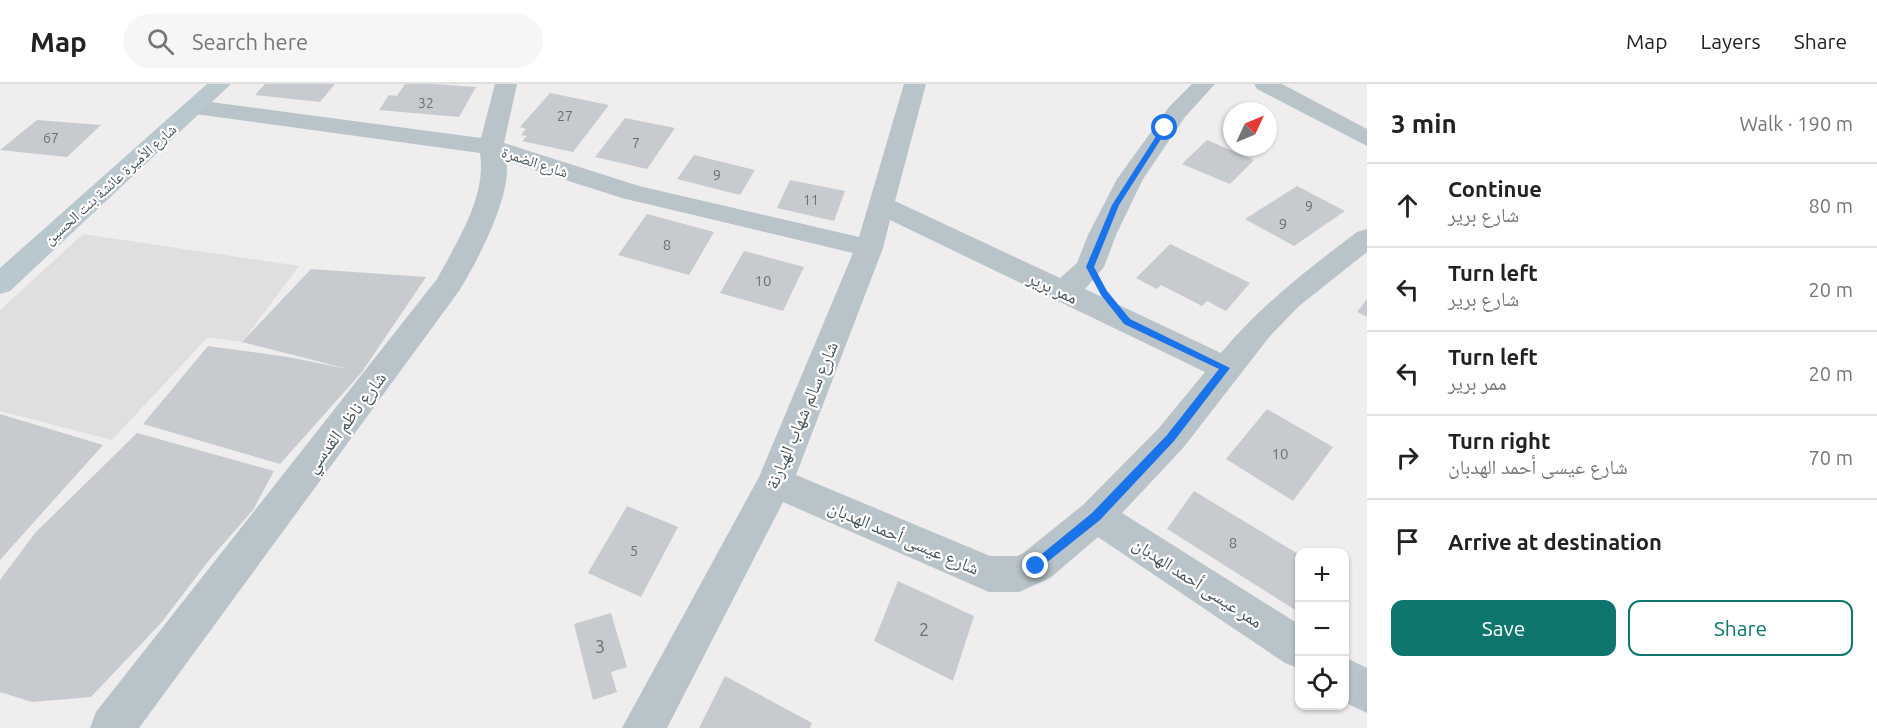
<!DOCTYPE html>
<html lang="en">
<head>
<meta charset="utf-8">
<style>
	body { margin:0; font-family:Ubuntu,"Noto Naskh Arabic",sans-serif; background:#f6f6f6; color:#222 }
	.controls { position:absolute; right:18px; bottom:18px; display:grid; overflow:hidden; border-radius:12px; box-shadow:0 2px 4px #0004 }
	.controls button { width:54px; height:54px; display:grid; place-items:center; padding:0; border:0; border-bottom:2px solid #e0e0e0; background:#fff; color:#222; font:30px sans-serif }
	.compass { position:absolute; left:1223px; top:18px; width:54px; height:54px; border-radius:50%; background:#fff; box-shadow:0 2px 4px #0004; rotate:46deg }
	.stop { position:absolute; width:18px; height:18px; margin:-14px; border:4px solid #1a73e8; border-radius:50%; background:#fff }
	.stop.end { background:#1a73e8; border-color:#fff; box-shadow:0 2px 6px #0008 }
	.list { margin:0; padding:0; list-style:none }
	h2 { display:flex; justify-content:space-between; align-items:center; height:78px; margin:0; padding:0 24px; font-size:26px }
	h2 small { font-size:20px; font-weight:400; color:#767676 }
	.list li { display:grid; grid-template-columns:39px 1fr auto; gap:18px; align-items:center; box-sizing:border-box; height:84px; padding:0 24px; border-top:2px solid #e0e0e0 }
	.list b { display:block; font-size:22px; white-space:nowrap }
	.list p { margin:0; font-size:20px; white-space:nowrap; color:#767676 }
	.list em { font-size:20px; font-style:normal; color:#767676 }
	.actions { display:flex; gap:12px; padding:18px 24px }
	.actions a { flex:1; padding:14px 0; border:2px solid #0f766e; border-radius:12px; text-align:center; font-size:21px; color:#0f766e }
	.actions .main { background:#0f766e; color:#fff }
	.icon { flex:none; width:33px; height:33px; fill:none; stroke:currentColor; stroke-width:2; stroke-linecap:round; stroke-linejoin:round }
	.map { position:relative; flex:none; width:1367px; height:644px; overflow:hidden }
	header { display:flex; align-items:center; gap:36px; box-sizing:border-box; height:84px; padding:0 30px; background:#fff; border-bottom:2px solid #e0e0e0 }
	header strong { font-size:28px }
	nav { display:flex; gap:33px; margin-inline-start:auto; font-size:21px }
	.search { width:420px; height:54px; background:#f6f6f6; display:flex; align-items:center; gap:15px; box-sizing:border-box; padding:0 21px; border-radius:33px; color:#767676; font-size:22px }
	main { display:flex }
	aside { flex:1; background:#fff }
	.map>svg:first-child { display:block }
	.education { fill:#e0dede }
	.building { fill:#c7cbcf }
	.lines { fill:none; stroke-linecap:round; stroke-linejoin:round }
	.street { fill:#b8c4c9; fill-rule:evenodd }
	.secondary { fill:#b9c7ce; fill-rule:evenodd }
	.route { fill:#1a73e8 }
	.labels { text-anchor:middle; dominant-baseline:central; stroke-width:4.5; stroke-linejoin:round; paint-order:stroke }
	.far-number-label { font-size:14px; fill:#667176 }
	.far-street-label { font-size:15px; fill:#465359; stroke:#fff }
	.number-label { font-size:15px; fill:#667176 }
	.street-label { font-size:18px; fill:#465359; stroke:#fff }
	.near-number-label { font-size:18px; fill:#667176 }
</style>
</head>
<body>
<header>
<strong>Map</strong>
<div class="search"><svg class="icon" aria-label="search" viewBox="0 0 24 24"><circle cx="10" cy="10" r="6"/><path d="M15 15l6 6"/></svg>Search here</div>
<nav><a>Map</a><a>Layers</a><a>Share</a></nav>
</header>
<main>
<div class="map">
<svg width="1367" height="644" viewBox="0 0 1367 644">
	<rect width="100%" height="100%" fill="#efeded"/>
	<path class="education" d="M 83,150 L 299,182 L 242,258 L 208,253 L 112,356 L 0,327 L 0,226 Z"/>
	<path class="building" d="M 265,0 L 335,0 L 320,18 L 255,11 Z
		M 405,0 L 434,0 L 476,3 L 459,33 L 379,26 L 389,11 L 397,12 Z
		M 550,9 L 609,21 L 573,68 L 522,57 L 527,52 L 521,51 L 526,45 L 520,43 Z
		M 625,34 L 675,44 L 647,85 L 595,73 Z
		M 37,36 L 101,41 L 67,73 L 0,66 Z
		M 1207,56 L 1254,76 L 1230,100 L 1182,80 Z
		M 694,71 L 755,86 L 740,111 L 677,95 Z
		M 790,96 L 845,107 L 834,137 L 777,124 Z
		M 1297,102 L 1345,127 L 1294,162 L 1245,135 Z
		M 647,130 L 714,148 L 689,191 L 618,171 Z
		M 1170,160 L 1250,199 L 1226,227 L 1207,217 L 1202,222 L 1161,201 L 1157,205 L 1136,194 Z
		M 744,167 L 804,183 L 783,227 L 720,209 Z
		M 311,185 L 426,193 L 362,288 L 280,380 L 143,340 L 208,262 L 288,273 L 348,285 L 242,258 Z
		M 1367,215 L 1367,233 L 1357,228 Z
		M 1267,325 L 1333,363 L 1293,417 L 1226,375 Z
		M 0,330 L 103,361 L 0,476 Z
		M 137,349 L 274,387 L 253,426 L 210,475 L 161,539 L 91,613 L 32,618 L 0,608 L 0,496 L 35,449 Z
		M 1194,407 L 1300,471 L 1300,529 L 1167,445 Z
		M 627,422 L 678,443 L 641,513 L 588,489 Z
		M 898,497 L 974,532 L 953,597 L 874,557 Z
		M 611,529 L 627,583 L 611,588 L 617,608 L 593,616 L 574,540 Z
		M 725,592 L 812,639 L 810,644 L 699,644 Z"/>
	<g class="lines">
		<path class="street" d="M 495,0 L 517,0 L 504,59 L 639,102 L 859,153 L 904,0 L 926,0 L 895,117 L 1060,194 L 1077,179 L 1088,151 L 1117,95 L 1169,23 L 1192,0 L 1215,0 L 1185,33 L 1143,95 L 1116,151 L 1104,183 L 1085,205 L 1221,269 C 1261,221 1308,185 1357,148 L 1367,145 L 1367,168 L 1299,222 L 1270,252 L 1183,364 L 1122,429 L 1300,541 L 1300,585 L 1285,579 L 1098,453 L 1050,494 L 1019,508 L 989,508 L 783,418 L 667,644 L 622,644 L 759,393 L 853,169 L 622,114 L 506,77 C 513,110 477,178 459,207 L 139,644 L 90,644 L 96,628 L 437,195 C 457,158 487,112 480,69 L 195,30 L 187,28 L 184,23 L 187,18 L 195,16 L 481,54 ZM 890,136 L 1205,288 L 1159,344 L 1083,421 L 1022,470 L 1017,472 L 990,472 L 796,391 L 883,164 Z
			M 1254,0 L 1282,0 L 1367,45 L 1367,62 L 1257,5 Z
			M 1344,573 L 1367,584 L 1367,629 L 1344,618 Z"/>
		<path class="secondary" d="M 207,0 L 231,0 L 10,207 L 0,210 L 0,184 Z"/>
	</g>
	<path class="route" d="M 1162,43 L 1168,44 L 1119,121 L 1094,183 L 1107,207 L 1130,235 L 1230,284 L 1174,357 L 1100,436 L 1036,487 L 1030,482 L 1032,478 L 1092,429 L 1167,351 L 1219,285 L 1124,240 L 1101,211 L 1086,183 L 1112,121 Z"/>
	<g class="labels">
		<g class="far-number-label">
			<text x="426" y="19">32</text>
			<text x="565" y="32">27</text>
			<text x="51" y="54">67</text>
			<text x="636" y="59">7</text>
			<text x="717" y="91">9</text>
			<text x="811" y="116">11</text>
			<text x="1309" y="122">9</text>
		</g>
		<g class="far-street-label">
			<text transform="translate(535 78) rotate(18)">شارع الضمرة</text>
			<text transform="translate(110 100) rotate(-42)">شارع الأميرة عائشة بنت الحسين</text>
		</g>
		<g class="number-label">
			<text x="1283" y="139">9</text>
			<text x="667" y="160">8</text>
			<text x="763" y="196">10</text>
			<text x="1280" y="369">10</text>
			<text x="1233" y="458">8</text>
			<text x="634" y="466">5</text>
		</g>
		<g class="street-label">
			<text transform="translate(1053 203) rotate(25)">ممر برير</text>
			<text transform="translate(801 331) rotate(-67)">شارع سالم شهاب الهبارنة</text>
			<text transform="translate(345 338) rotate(-53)">شارع ناظم القدسي</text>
			<text transform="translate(904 453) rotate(23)">شارع عيسى أحمد الهدبان</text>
			<text transform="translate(1198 498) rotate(33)">ممر عيسى أحمد الهدبان</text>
		</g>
		<g class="near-number-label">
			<text x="924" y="545">2</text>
			<text x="600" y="562">3</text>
		</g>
	</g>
</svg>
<div class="controls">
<button>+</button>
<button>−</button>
<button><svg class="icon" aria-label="locate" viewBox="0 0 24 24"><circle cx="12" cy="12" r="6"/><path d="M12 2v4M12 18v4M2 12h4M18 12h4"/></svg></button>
</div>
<svg class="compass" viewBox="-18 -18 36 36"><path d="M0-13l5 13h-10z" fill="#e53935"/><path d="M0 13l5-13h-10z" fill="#767676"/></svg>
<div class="stop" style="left:1165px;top:44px"></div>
<div class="stop end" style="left:1036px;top:482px"></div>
</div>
<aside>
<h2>3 min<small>Walk · 190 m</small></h2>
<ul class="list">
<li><svg class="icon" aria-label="ahead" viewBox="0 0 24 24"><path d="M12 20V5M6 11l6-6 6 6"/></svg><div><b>Continue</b><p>شارع برير</p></div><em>80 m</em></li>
<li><svg class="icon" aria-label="left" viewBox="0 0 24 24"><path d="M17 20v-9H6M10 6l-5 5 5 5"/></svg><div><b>Turn left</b><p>شارع برير</p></div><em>20 m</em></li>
<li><svg class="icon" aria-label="left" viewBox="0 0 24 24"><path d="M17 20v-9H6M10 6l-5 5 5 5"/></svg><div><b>Turn left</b><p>ممر برير</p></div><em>20 m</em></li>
<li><svg class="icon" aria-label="right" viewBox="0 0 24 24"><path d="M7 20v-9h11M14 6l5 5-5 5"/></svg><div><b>Turn right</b><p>شارع عيسى أحمد الهدبان</p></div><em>70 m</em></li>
<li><svg class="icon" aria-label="arrive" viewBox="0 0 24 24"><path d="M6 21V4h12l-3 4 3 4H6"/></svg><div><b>Arrive at destination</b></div></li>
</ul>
<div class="actions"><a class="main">Save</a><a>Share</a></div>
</aside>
</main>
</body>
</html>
